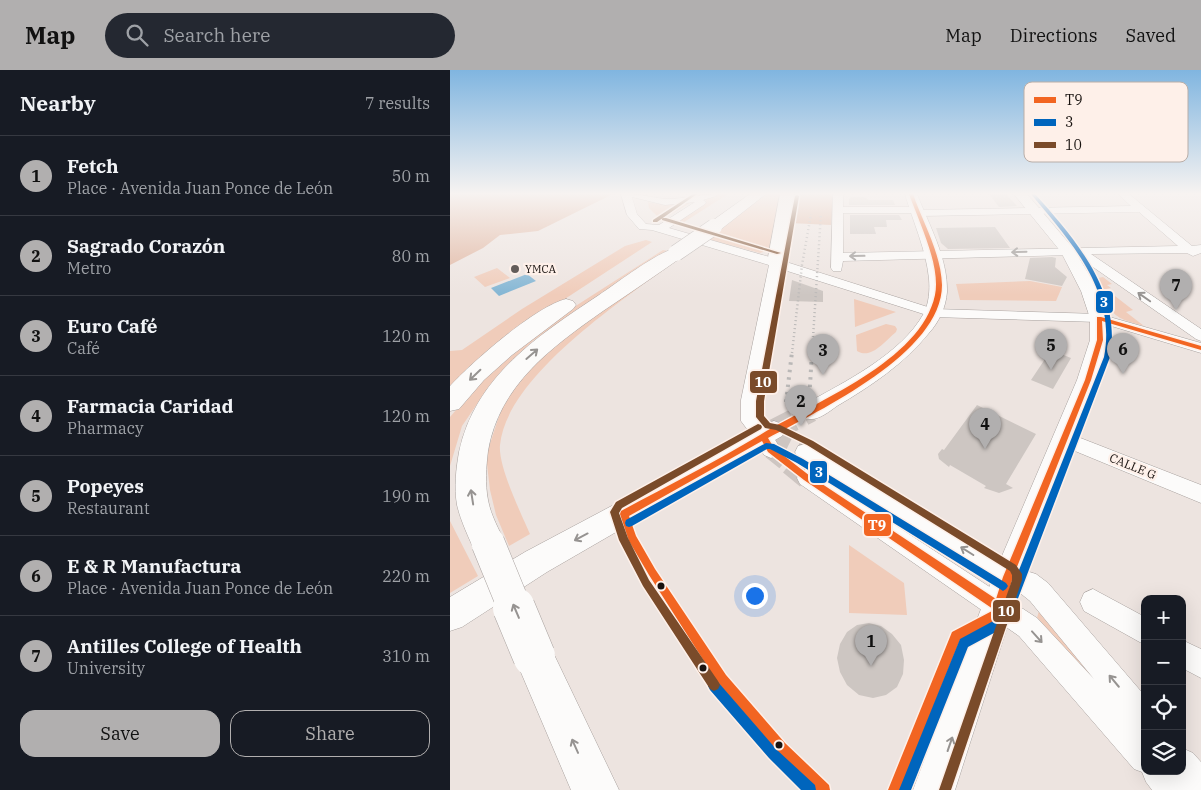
<!DOCTYPE html>
<html lang="en">
<head>
<meta charset="utf-8">
<style>
	body { margin:0; font-family:"IBM Plex Serif",serif; background:#242831; color:#f1f3f6 }
	.controls { position:absolute; right:15px; bottom:15px; display:grid; overflow:hidden; border-radius:10px; box-shadow:0 5px 20px #0002 }
	.controls button { width:45px; height:45px; display:grid; place-items:center; padding:0; border:0; border-bottom:1px solid #363941; background:#171b24; color:#f1f3f6; font:25px sans-serif }
	.you { position:absolute; left:304px; top:525px; width:18px; height:18px; margin:-12px; border:4px solid #fff; border-radius:50%; background:#1a73e8; box-shadow:0 0 0 8px #1a73e833 }
	.badge { display:grid; place-items:center; width:32px; height:32px; border-radius:50%; background:#b1afaf; color:#111; font-size:16px; font-weight:700 }
	.pin { position:absolute; translate:-50% -41px; filter:drop-shadow(0 1px 2px #0008) }
	.pin::after { content:''; position:absolute; top:26px; width:18px; height:15px; background:inherit; clip-path:polygon(0 0,100% 0,50% 100%) }
	.list { margin:0; padding:0; list-style:none }
	h2 { display:flex; justify-content:space-between; align-items:center; height:65px; margin:0; padding:0 20px; font-size:21px }
	h2 small { font-size:16px; font-weight:400; color:#9ea1a6 }
	.list li { display:grid; grid-template-columns:32px 1fr auto; gap:15px; align-items:center; box-sizing:border-box; height:80px; padding:0 20px; border-top:1px solid #363941 }
	.list b { display:block; font-size:19px; white-space:nowrap }
	.list p { margin:0; font-size:16px; white-space:nowrap; color:#9ea1a6 }
	.list em { font-size:16px; font-style:normal; color:#9ea1a6 }
	.actions { display:flex; gap:10px; padding:15px 20px }
	.actions a { flex:1; padding:11px 0; border:1px solid #b1afaf; border-radius:15px; text-align:center; font-size:18px; color:#b1afaf }
	.actions .main { background:#b1afaf; color:#111 }
	.icon { flex:none; width:28px; height:28px; fill:none; stroke:currentColor; stroke-width:2; stroke-linecap:round; stroke-linejoin:round }
	.map { position:relative; flex:none; width:751px; height:720px; overflow:hidden }
	header { display:flex; align-items:center; gap:30px; box-sizing:border-box; height:70px; padding:0 25px; background:#b1afaf; color:#111 }
	header strong { font-size:24px }
	nav { display:flex; gap:28px; margin-inline-start:auto; font-size:18px }
	.search { width:350px; height:45px; background:#242831; display:flex; align-items:center; gap:12px; box-sizing:border-box; padding:0 18px; border-radius:28px; color:#9ea1a6; font-size:19px }
	main { display:flex }
	aside { flex:1; background:#171b24 }
	.map>svg:first-child { display:block }
	.green { fill:#f0ccba }
	.forest { fill:#e0b5a0 }
	.water { fill:#84b6d4 }
	.building { fill:#cdc6c2 }
	.lines { fill:none; stroke-linecap:round; stroke-linejoin:round }
	.minor-tunnel-far1 { stroke:#cdc5c1; stroke-width:18; stroke-dasharray:18 9; stroke-linecap:butt }
	.minor-tunnel { stroke:#cdc5c1; stroke-width:22; stroke-dasharray:22 11; stroke-linecap:butt }
	.major-tunnel { stroke:#cdc5c1; stroke-width:22; stroke-dasharray:22 11; stroke-linecap:butt }
	.minor-casing { stroke:#a8a19e; stroke-width:1 }
	.major-casing { stroke:#a8a19e; stroke-width:1 }
	.highway-casing { stroke:#a8a19e; stroke-width:1 }
	.minor { fill:#fcfbfa; fill-rule:evenodd }
	.major { fill:#fcfbfa; fill-rule:evenodd }
	.highway { fill:#fcfbfa; fill-rule:evenodd }
	.rail-far1 { stroke:#bab8b7; stroke-width:2.5; stroke-dasharray:1 3; stroke-linecap:butt }
	.rail { stroke:#bab8b7; stroke-width:4; stroke-dasharray:2.5 5; stroke-linecap:butt }
	.highway-bridge-far2-casing { stroke:#a8a19e; stroke-width:17; stroke-linecap:butt }
	.highway-bridge-far1-casing { stroke:#a8a19e; stroke-width:34; stroke-linecap:butt }
	.highway-bridge-casing { stroke:#a8a19e; stroke-width:43; stroke-linecap:butt }
	.highway-bridge-far2 { stroke:#fcfbfa; stroke-width:16 }
	.highway-bridge-far1 { stroke:#fcfbfa; stroke-width:33 }
	.highway-bridge { stroke:#fcfbfa; stroke-width:42 }
	.bus-1-casing { stroke:#fef0e9; stroke-width:3 }
	.bus-2-casing { stroke:#fef0e9; stroke-width:3 }
	.bus-3-casing { stroke:#fef0e9; stroke-width:3 }
	.bus-1 { fill:#f26522; fill-rule:evenodd }
	.bus-2 { fill:#0065bd; fill-rule:evenodd }
	.bus-3 { fill:#7a4b2a; fill-rule:evenodd }
	.oneway { stroke:#969391 }
	.poi-dot { fill:#635c59; stroke:#fef0e9; stroke-width:2 }
	.bus-dot { fill:#191310; stroke:#fef0e9; stroke-width:2 }
	.labels { text-anchor:middle; dominant-baseline:central; stroke-width:4.5; stroke-linejoin:round; paint-order:stroke }
	.far-poi-label { font-size:11px; fill:#191310; stroke:#fef0e9; text-anchor:start }
	.street-label { font-size:12px; fill:#191310; stroke:#fef0e9 }
	.key { fill:#fef0e9; stroke:#b9aea8; stroke-width:1 }
	.key-label { font-size:14px; fill:#191310 }
	.line-badge { stroke:#fef0e9; stroke-width:2 }
	.badge-label { font-size:14px; text-anchor:middle; font-weight:bold; fill:#fff }
</style>
</head>
<body>
<header>
<strong>Map</strong>
<div class="search"><svg class="icon" aria-label="search" viewBox="0 0 24 24"><circle cx="10" cy="10" r="6"/><path d="M15 15l6 6"/></svg>Search here</div>
<nav><a>Map</a><a>Directions</a><a>Saved</a></nav>
</header>
<main>
<aside>
<h2>Nearby<small>7 results</small></h2>
<ul class="list">
<li><span class="badge">1</span><div><b>Fetch</b><p>Place · Avenida Juan Ponce de León</p></div><em>50 m</em></li>
<li><span class="badge">2</span><div><b>Sagrado Corazón</b><p>Metro</p></div><em>80 m</em></li>
<li><span class="badge">3</span><div><b>Euro Café</b><p>Café</p></div><em>120 m</em></li>
<li><span class="badge">4</span><div><b>Farmacia Caridad</b><p>Pharmacy</p></div><em>120 m</em></li>
<li><span class="badge">5</span><div><b>Popeyes</b><p>Restaurant</p></div><em>190 m</em></li>
<li><span class="badge">6</span><div><b>E &amp; R Manufactura</b><p>Place · Avenida Juan Ponce de León</p></div><em>220 m</em></li>
<li><span class="badge">7</span><div><b>Antilles College of Health</b><p>University</p></div><em>310 m</em></li>
</ul>
<div class="actions"><a class="main">Save</a><a>Share</a></div>
</aside>
<div class="map">
<svg width="751" height="720" viewBox="0 0 751 720">
	<rect width="100%" height="100%" fill="#ede4e0"/>
	<path class="green" d="M 266,124 L 278,124 L 231,154 L 224,151 Z
		M 315,124 L 333,124 L 319,180 L 310,183 L 256,169 Z
		M 198,132 L 210,134 L 242,132 L 211,150 L 199,138 Z
		M 196,170 L 202,172 L 98,240 L 0,319 L 0,281 L 12,280 L 72,239 L 175,176 Z
		M 243,179 C 187,220 57,302 50,375 C 48,397 71,443 80,464 L 59,476 L 46,445 L 40,420 L 36,386 L 52,337 L 67,312 L 112,267 Z
		M 213,180 L 218,181 L 113,250 L 84,270 L 57,295 L 38,318 L 12,356 L 0,396 L 0,347 L 33,309 L 110,246 Z
		M 634,194 L 637,194 L 648,208 L 653,207 L 662,214 L 657,215 L 661,218 L 656,219 L 683,240 L 676,242 L 694,256 C 682,252 665,250 660,237 L 664,237 L 663,233 L 655,231 Z
		M 47,198 L 60,208 L 35,217 L 24,207 Z
		M 580,211 L 612,217 L 606,231 L 510,230 L 506,214 Z
		M 404,229 L 446,242 L 405,257 Z
		M 436,254 L 445,256 L 447,259 L 446,262 C 435,271 421,290 407,281 L 406,265 Z
		M 0,451 L 28,506 L 0,523 Z
		M 399,475 L 454,513 L 457,545 L 399,543 Z
		M 590,537 L 674,643 L 587,548 Z"/>
	<path class="forest" d="M 0,124 L 163,124 L 88,161 L 50,165 L 33,178 L 0,195 Z
		M 343,124 L 384,124 L 381,155 L 340,153 Z"/>
	<path class="water" d="M 77,204 L 86,211 L 49,226 L 41,218 Z"/>
	<path class="building" d="M 539,124 L 556,124 L 567,136 L 549,137 Z
		M 401,127 L 414,127 L 419,130 L 443,130 L 445,135 L 399,135 L 399,129 Z
		M 400,145 L 449,145 L 452,150 L 436,150 L 437,157 L 424,157 L 426,164 L 400,164 Z
		M 545,157 L 560,178 L 498,179 L 491,173 L 486,158 Z
		M 602,187 L 606,188 L 605,197 L 617,207 L 612,216 L 575,209 L 580,188 Z
		M 342,210 L 373,221 L 373,232 L 339,231 Z
		M 601,280 L 621,288 L 603,319 L 581,310 Z
		M 527,335 L 586,364 L 556,414 L 563,418 L 549,423 L 534,418 L 536,416 L 500,395 L 499,397 L 489,389 L 488,384 L 492,379 L 494,380 Z
		M 419,553 L 431,556 L 442,564 L 451,575 L 454,590 L 453,604 L 447,617 L 436,625 L 423,628 L 409,625 L 397,615 L 390,602 L 387,588 L 390,574 L 397,562 L 407,555 Z"/>
	<g class="lines">
		<path class="minor-tunnel-far1" d="M 323,366 L 355,382
			M 321,380 L 341,396"/>
		<path class="minor-tunnel" d="M 340,394 L 357,408"/>
		<path class="major-tunnel" d="M 324,360 L 361,341"/>
		<defs>
			<path id="minor" d="M 171,124 C 188,123 201,128 217,129 C 234,129 251,124 268,124 L 266,126 L 253,130 L 256,132 L 255,134 L 219,158 L 330,190 L 484,239 L 649,244 L 751,273 L 751,283 L 648,252 L 483,247 L 331,199 L 309,330 L 309,349 L 320,361 L 331,380 L 328,385 L 321,388 L 314,385 L 306,371 L 291,351 L 291,330 L 319,195 L 202,160 L 189,159 L 177,145 ZM 182,127 L 215,135 L 245,132 L 209,155 L 196,154 L 187,144 Z
				M 383,124 L 393,124 L 393,137 L 466,137 L 471,140 L 681,136 L 668,124 L 679,124 L 742,176 L 751,175 L 751,183 L 743,186 L 737,183 L 641,184 L 751,259 L 751,271 L 746,269 L 633,190 L 620,185 L 393,191 L 391,201 L 383,201 L 381,198 ZM 689,142 L 728,176 L 393,183 L 393,143 L 462,143 L 467,146 Z
				M 615,362 L 751,415 L 751,433 L 608,374 L 605,369 L 608,364 Z
				M 355,374 L 362,376 L 563,497 L 586,504 L 598,513 L 695,626 L 695,701 L 732,701 L 732,678 L 743,683 L 751,692 L 751,720 L 702,720 L 696,712 L 692,702 L 684,699 L 569,566 L 350,414 L 347,408 L 350,402 L 357,399 L 364,402 L 587,548 L 644,609 L 580,531 L 570,523 L 549,516 L 348,388 L 345,382 L 348,376 Z
				M 643,519 L 695,547 L 695,575 L 634,541 L 630,532 L 634,523 Z
				M 732,570 L 751,579 L 751,608 L 732,598 Z"/>
			<path id="major" d="M 455,124 L 467,124 C 479,155 498,188 497,222 C 496,237 489,252 479,263 C 454,294 421,316 387,336 C 380,341 369,350 360,349 C 358,349 355,348 353,347 L 350,341 L 353,335 C 393,313 452,284 474,243 C 479,233 480,220 479,209 C 476,179 463,152 455,124 Z
				M 564,124 L 577,124 L 623,178 L 649,221 L 658,248 L 660,270 L 649,310 L 573,507 L 505,720 L 463,720 L 543,507 L 627,310 L 640,270 L 640,248 L 631,221 L 611,182 Z
				M 324,351 L 332,354 L 336,360 L 332,366 L 97,502 L 12,557 L 0,561 L 0,527 L 75,482 L 316,354 Z"/>
			<path id="highway" d="M 300,124 L 316,124 L 270,160 L 258,160 L 256,157 L 258,154 Z
				M 330,124 L 344,124 L 335,193 L 332,197 L 326,198 L 320,197 L 317,193 Z
				M 226,178 L 232,179 L 235,183 L 232,187 C 206,205 180,223 153,241 C 102,277 49,315 38,381 C 36,397 35,414 38,430 C 41,446 49,459 55,473 L 50,484 L 38,489 L 26,484 C 19,468 11,452 7,435 C 4,417 6,399 9,382 C 25,306 89,265 149,225 C 167,213 207,182 226,178 Z
				M 116,229 L 123,231 L 126,235 L 123,239 L 62,285 L 34,310 L 9,339 L 0,341 L 0,316 C 22,292 86,236 116,229 Z
				M 84,566 L 98,572 L 169,720 L 121,720 L 64,586 L 70,572 Z"/>
		</defs>
		<use href="#minor" class="minor-casing"/>
		<use href="#major" class="major-casing"/>
		<use href="#highway" class="highway-casing"/>
		<use href="#minor" class="minor"/>
		<use href="#major" class="major"/>
		<use href="#highway" class="highway"/>
		<path class="rail-far1" d="M 342,283 L 352,195 L 361,144
			M 362,283 L 371,144"/>
		<path class="rail" d="M 336,332 L 342,282
			M 359,332 L 362,282"/>
		<defs>
			<path id="highway-bridge-far2" d="M 226,183 L 264,157"/>
			<path id="highway-bridge-far1" d="M 38,473 L 65,539"/>
			<path id="highway-bridge" d="M 64,538 L 84,586"/>
		</defs>
		<use href="#highway-bridge-far2" class="highway-bridge-far2-casing"/>
		<use href="#highway-bridge-far1" class="highway-bridge-far1-casing"/>
		<use href="#highway-bridge" class="highway-bridge-casing"/>
		<use href="#highway-bridge-far2" class="highway-bridge-far2"/>
		<use href="#highway-bridge-far1" class="highway-bridge-far1"/>
		<use href="#highway-bridge" class="highway-bridge"/>
		<defs>
			<path id="bus-1" d="M 459,124 L 463,124 C 473,153 491,183 492,215 C 492,283 370,340 318,368 L 324,378 L 360,406 L 546,529 L 553,507 L 635,310 L 647,270 L 647,247 L 651,247 L 751,276 L 751,280 L 652,251 L 653,270 L 641,310 L 563,507 L 554,537 L 550,548 L 510,570 L 450,720 L 438,720 L 502,562 L 542,541 L 543,539 L 354,410 L 318,382 L 312,371 L 179,446 L 186,466 L 205,499 L 276,605 L 335,673 L 379,715 L 380,720 L 365,720 L 327,681 L 268,613 L 199,505 L 179,471 L 170,444 L 171,441 C 217,416 265,392 310,365 C 362,333 471,292 485,225 C 491,196 469,152 459,124 Z"/>
			<path id="bus-2" d="M 581,124 L 585,124 C 625,169 672,222 660,287 L 559,552 L 555,557 L 518,577 L 461,720 L 449,720 L 510,569 L 547,549 L 551,545 L 654,287 C 667,221 620,171 581,124 Z
				M 316,373 L 324,374 L 353,389 L 556,513 L 558,516 L 556,519 L 553,521 L 550,519 L 347,393 L 320,379 L 317,379 L 182,456 L 179,457 L 176,456 L 175,453 L 176,450 Z
				M 264,610 L 268,612 L 327,680 L 365,715 L 366,720 L 351,720 L 319,688 L 260,620 L 258,616 L 260,612 Z"/>
			<path id="bus-3" d="M 243,124 L 247,124 L 207,152 L 203,152 L 203,150 Z
				M 347,125 L 349,126 L 314,331 L 314,346 L 320,353 L 330,355 L 363,371 L 566,495 L 572,504 L 572,510 L 501,720 L 489,720 L 562,510 L 562,505 L 560,501 L 357,375 L 326,360 L 315,358 L 306,347 L 306,331 L 345,126 Z
				M 212,148 L 216,148 L 331,183 L 327,184 L 212,150 Z
				M 308,354 L 311,355 L 312,357 L 311,359 L 172,438 L 169,443 L 178,468 L 199,510 L 268,611 L 270,615 L 268,619 L 264,621 L 260,619 L 193,516 L 169,470 L 160,442 L 166,432 Z"/>
		</defs>
		<use href="#bus-1" class="bus-1-casing"/>
		<use href="#bus-2" class="bus-2-casing"/>
		<use href="#bus-3" class="bus-3-casing"/>
		<use href="#bus-1" class="bus-1"/>
		<use href="#bus-2" class="bus-2"/>
		<use href="#bus-3" class="bus-3"/>
	</g>
	<defs><path id="oneway-shaft" d="M-6 0H5M1.5-3L5.5 0L1.5 3" fill="none" stroke-width="1.6" stroke-linecap="round" stroke-linejoin="round" transform="scale(1.25)"/></defs>
	<g class="oneway">
		<use href="#oneway-shaft" transform="translate(569 182) rotate(178)"/>
		<use href="#oneway-shaft" transform="translate(407 186) rotate(179)"/>
		<use href="#oneway-shaft" transform="translate(694 227) rotate(-145)"/>
		<use href="#oneway-shaft" transform="translate(82 284) rotate(-41)"/>
		<use href="#oneway-shaft" transform="translate(25 305) rotate(136)"/>
		<use href="#oneway-shaft" transform="translate(22 427) rotate(-99)"/>
		<use href="#oneway-shaft" transform="translate(131 467) rotate(152)"/>
		<use href="#oneway-shaft" transform="translate(517 481) rotate(-148)"/>
		<use href="#oneway-shaft" transform="translate(66 541) rotate(-113)"/>
		<use href="#oneway-shaft" transform="translate(587 567) rotate(48)"/>
		<use href="#oneway-shaft" transform="translate(664 611) rotate(-130)"/>
		<use href="#oneway-shaft" transform="translate(500 674) rotate(-71)"/>
		<use href="#oneway-shaft" transform="translate(125 676) rotate(-114)"/>
	</g>
	<linearGradient id="sky" x2="0" y2="1"><stop stop-color="#80b5e0"/><stop offset="0.55" stop-color="#f7f3f1"/><stop offset="1" stop-color="#f7f3f1" stop-opacity="0"/></linearGradient>
	<rect width="751" height="225" fill="url(#sky)"/>
	<circle class="poi-dot" cx="65" cy="199" r="5"/>
	<g class="bus-dot">
		<circle cx="211" cy="516" r="4.5"/>
		<circle cx="253" cy="598" r="4.5"/>
		<circle cx="329" cy="675" r="4.5"/>
	</g>
	<g class="labels">
		<g class="far-poi-label">
			<text x="75" y="199">YMCA</text>
		</g>
		<g class="street-label">
			<text transform="translate(683 396) rotate(22)">CALLE G</text>
		</g>
	</g>
	<rect x="574" y="12" width="164" height="80" rx="8" class="key"/>
	<rect x="584" y="27" width="22" height="6" fill="#f26522"/>
	<rect x="584" y="49" width="22" height="7" fill="#0065bd"/>
	<rect x="584" y="72" width="22" height="6" fill="#7a4b2a"/>
	<g class="key-label">
		<text x="615" y="35">T9</text>
		<text x="615" y="57">3</text>
		<text x="615" y="80">10</text>
	</g>
	<g class="line-badge">
		<rect x="645" y="220" width="19" height="24" rx="5" fill="#0065bd"/>
		<rect x="299" y="300" width="29" height="24" rx="5" fill="#7a4b2a"/>
		<rect x="359" y="390" width="19" height="24" rx="5" fill="#0065bd"/>
		<rect x="413" y="443" width="29" height="24" rx="5" fill="#f26522"/>
		<rect x="542" y="529" width="29" height="24" rx="5" fill="#7a4b2a"/>
	</g>
	<g class="badge-label">
		<text x="654" y="237">3</text>
		<text x="313" y="317">10</text>
		<text x="369" y="407">3</text>
		<text x="427" y="460">T9</text>
		<text x="556" y="546">10</text>
	</g>
</svg>
<div class="controls">
<button>+</button>
<button>−</button>
<button><svg class="icon" aria-label="locate" viewBox="0 0 24 24"><circle cx="12" cy="12" r="6"/><path d="M12 2v4M12 18v4M2 12h4M18 12h4"/></svg></button>
<button><svg class="icon" aria-label="layers" viewBox="0 0 24 24"><path d="M12 4l9 5-9 5-9-5zM3 14l9 5 9-5"/></svg></button>
</div>
<div class="you"></div>
<div class="pin badge" style="left:421px;top:596px">1</div>
<div class="pin badge" style="left:351px;top:356px">2</div>
<div class="pin badge" style="left:373px;top:305px">3</div>
<div class="pin badge" style="left:535px;top:379px">4</div>
<div class="pin badge" style="left:601px;top:300px">5</div>
<div class="pin badge" style="left:673px;top:304px">6</div>
<div class="pin badge" style="left:726px;top:240px">7</div>
</div>
</main>
</body>
</html>
